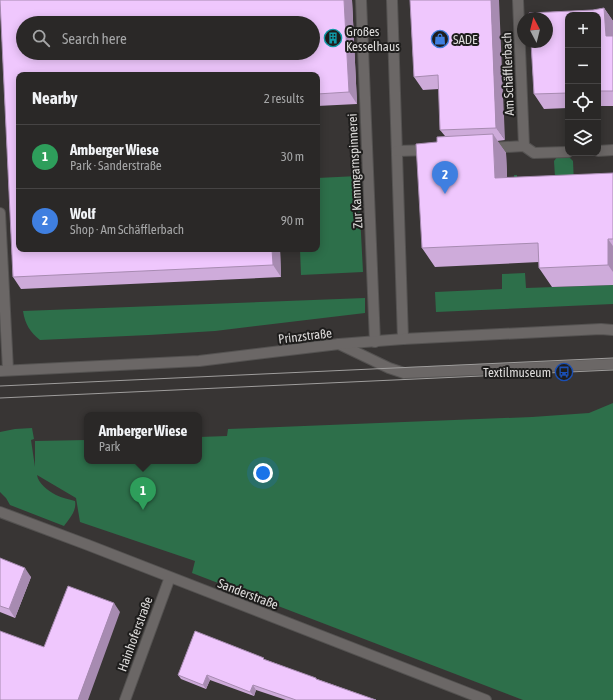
<!DOCTYPE html>
<html lang="en">
<head>
<meta charset="utf-8">
<style>
	body { margin:0; font-family:"Asap Condensed",sans-serif; background:#363433; color:#f1f3f6 }
	.controls { position:absolute; right:12px; top:12px; display:grid; overflow:hidden; border-radius:8px; box-shadow:0 2px 10px #0003 }
	.controls button { width:36px; height:36px; display:grid; place-items:center; padding:0; border:0; border-bottom:1px solid #464444; background:#2a2827; color:#f1f3f6; font:20px sans-serif }
	.compass { position:absolute; left:517px; top:12px; width:36px; height:36px; border-radius:50%; background:#2a2827; box-shadow:0 2px 10px #0003; rotate:353deg }
	.you { position:absolute; left:263px; top:473px; width:14px; height:14px; margin:-10px; border:3px solid #fff; border-radius:50%; background:#1a73e8; box-shadow:0 0 0 6px #1a73e833 }
	.badge { display:grid; place-items:center; width:26px; height:26px; border-radius:50%; background:#60d56a; color:#fff; font-size:13px; font-weight:700 }
	.pin { position:absolute; translate:-50% -33px; filter:drop-shadow(0 1px 2px #0008) }
	.pin::after { content:''; position:absolute; top:21px; width:14px; height:12px; background:inherit; clip-path:polygon(0 0,100% 0,50% 100%) }
	.popup { position:absolute; left:84px; top:412px; width:118px; height:52px; box-sizing:border-box; display:grid; place-content:center; border-radius:8px; background:#2a2827; filter:drop-shadow(0 1px 3px #0005); font-size:13px; white-space:nowrap; color:#a5a6a7 }
	.popup b { font-size:15px; color:#f1f3f6 }
	.popup::after { content:''; position:absolute; left:50%; top:100%; margin-left:-8px; border:8px solid transparent; border-top-color:#2a2827 }
	.list { margin:0; padding:0; list-style:none }
	h2 { display:flex; justify-content:space-between; align-items:center; height:52px; margin:0; padding:0 16px; font-size:17px }
	h2 small { font-size:13px; font-weight:400; color:#a5a6a7 }
	.list li { display:grid; grid-template-columns:26px 1fr auto; gap:12px; align-items:center; box-sizing:border-box; height:64px; padding:0 16px; border-top:1px solid #464444 }
	.list b { display:block; font-size:15px; white-space:nowrap }
	.list p { margin:0; font-size:13px; white-space:nowrap; color:#a5a6a7 }
	.list em { font-size:13px; font-style:normal; color:#a5a6a7 }
	.icon { flex:none; width:22px; height:22px; fill:none; stroke:currentColor; stroke-width:2; stroke-linecap:round; stroke-linejoin:round }
	.map { position:relative; flex:none; width:613px; height:700px; overflow:hidden }
	.search { position:absolute; background:#2a2827; box-shadow:0 2px 10px #0003; left:16px; top:16px; width:304px; height:44px; display:flex; align-items:center; gap:10px; box-sizing:border-box; padding:0 14px; border-radius:22px; color:#a5a6a7; font-size:15px }
	.panel { position:absolute; background:#2a2827; box-shadow:0 2px 10px #0003; left:16px; top:72px; width:304px; height:180px; border-radius:8px }
	.map>svg:first-child { display:block }
	.green { fill:#2d6f4a }
	.lines { fill:none; stroke-linecap:round; stroke-linejoin:round }
	.service-casing { stroke:#545251; stroke-width:12 }
	.pedestrian-casing { stroke:#545251; stroke-width:12 }
	.minor-casing { stroke:#545251; stroke-width:12 }
	.tertiary-casing { stroke:#545251; stroke-width:12 }
	.service { stroke:#6b6766; stroke-width:10 }
	.pedestrian { stroke:#6b6766; stroke-width:10 }
	.minor { stroke:#6b6766; stroke-width:10 }
	.tertiary { stroke:#6b6766; stroke-width:10 }
	.tram { stroke:#9f9d9c; stroke-width:1 }
	.wall { fill:#ceabda }
	.shaded-wall { fill:#a78bb1 }
	.building { fill:#efc7fd; stroke:#a78bb1; fill-rule:evenodd }
	.labels { text-anchor:middle; dominant-baseline:central; stroke-width:4; stroke-linejoin:round; paint-order:stroke }
	.poi-label { font-size:13px; fill:#dedcdb; stroke:#1e1d1c; text-anchor:start }
	.street-label { font-size:13px; fill:#dedcdb; stroke:#1e1d1c }
</style>
</head>
<body>
<div class="map">
<svg width="613" height="700" viewBox="0 0 613 700">
	<rect width="100%" height="100%" fill="#383534"/>
	<path class="green" d="M 557,157 L 569,157 L 573,161 L 574,184 L 515,187 L 514,175 L 517,175 L 517,178 L 555,177 L 554,161 Z
		M 358,176 L 363,272 L 301,275 L 300,249 L 317,249 L 317,178 Z
		M 525,273 L 526,288 L 613,285 L 613,304 L 436,312 L 435,292 L 502,289 L 502,274 Z
		M 365,298 L 365,313 L 215,331 L 149,335 L 40,340 C 30,332 25,324 23,311 Z
		M 613,403 L 613,700 L 523,700 L 192,573 L 195,561 L 80,522 L 76,498 L 37,475 C 38,483 48,491 56,495 C 62,498 69,499 75,501 C 77,511 69,519 64,526 L 10,505 L 6,498 L 0,492 L 0,432 L 15,429 L 32,428 L 34,439 L 31,440 L 35,467 L 35,441 L 87,440 L 87,461 L 199,461 L 199,437 L 227,436 L 228,429 L 532,417 L 589,413 Z"/>
	<g class="lines">
		<defs>
			<path id="service" d="M 339,344 L 389,368 L 404,373 L 613,364"/>
			<path id="pedestrian" d="M 392,0 L 403,339"/>
			<path id="minor" d="M 361,0 L 375,342
				M 518,0 L 524,146
				M 489,148 L 524,146 L 534,153 L 568,152
				M 397,151 L 429,150
				M 598,151 L 613,150
				M 0,213 L 8,370
				M 0,512 L 88,545 L 486,700
				M 125,700 L 170,577"/>
			<path id="tertiary" d="M 0,371 L 199,361 L 339,344 L 403,339 L 601,329 L 613,330"/>
		</defs>
		<use href="#service" class="service-casing"/>
		<use href="#pedestrian" class="pedestrian-casing"/>
		<use href="#minor" class="minor-casing"/>
		<use href="#tertiary" class="tertiary-casing"/>
		<use href="#service" class="service"/>
		<use href="#pedestrian" class="pedestrian"/>
		<use href="#minor" class="minor"/>
		<use href="#tertiary" class="tertiary"/>
		<path class="tram" d="M 0,386 L 613,358
			M 0,398 L 613,370"/>
	</g>
	<path class="wall" d="M 0,0 L 352,0 L 357,104 L 317,106 L 317,75 L 19,75 L 19,249 L 280,249 L 281,277 L 21,289 L 13,277 Z
		M 410,0 L 505,140 L 497,141 L 506,153 L 507,178 L 613,173 L 613,285 L 552,287 L 539,268 L 539,262 L 435,267 L 422,248 L 437,142 L 445,136 L 440,130 L 439,89 L 423,90 L 414,77 Z
		M 604,8 L 613,21 L 613,106 L 598,106 L 598,15 L 568,15 L 568,108 L 544,109 L 534,94 L 531,42 L 547,42 L 547,18 L 529,18 L 529,13 L 593,10 Z
		M 0,558 L 31,577 L 15,618 L 0,612 Z
		M 264,659 L 317,679 L 376,700 L 286,700 L 256,690 L 254,696 L 210,680 L 206,689 L 181,679 L 178,675 Z"/>
	<path class="shaded-wall" d="M 344,0 L 352,0 L 357,104 L 349,92 Z
		M 491,0 L 499,0 L 505,140 L 496,128 Z
		M 604,8 L 613,21 L 613,46 L 606,36 Z
		M 493,134 L 506,153 L 508,197 L 495,178 Z
		M 608,239 L 613,246 L 613,272 L 608,265 Z
		M 272,249 L 280,249 L 281,277 L 273,265 Z
		M 25,568 L 31,577 L 15,618 L 9,609 Z
		M 114,603 L 120,612 L 88,700 L 78,700 Z
		M 207,675 L 210,680 L 206,689 L 203,685 Z
		M 253,685 L 256,690 L 254,696 L 250,692 Z"/>
	<path class="building" d="M 0,0 L 344,0 L 349,92 L 317,94 L 317,75 L 19,75 L 19,249 L 272,249 L 273,265 L 13,277 ZM 23,23 L 313,23 L 313,53 L 23,53 Z
		M 410,0 L 491,0 L 496,128 L 440,130 L 438,75 L 414,77 Z
		M 604,8 L 606,36 L 613,36 L 613,91 L 598,91 L 598,15 L 568,15 L 568,93 L 534,94 L 531,42 L 547,42 L 547,18 L 529,18 L 529,13 L 593,10 Z
		M 493,134 L 495,178 L 613,173 L 613,239 L 608,239 L 608,265 L 539,268 L 538,243 L 422,248 L 416,144 L 437,142 L 437,137 Z
		M 0,558 L 25,568 L 9,609 L 0,606 Z
		M 68,586 L 114,603 L 78,700 L 0,700 L 0,631 L 44,647 Z
		M 195,631 L 264,658 L 263,659 L 316,678 L 316,679 L 376,700 L 296,700 L 253,685 L 250,692 L 207,675 L 203,685 L 178,675 Z"/>
	<defs>
		<symbol id="building-ring" viewBox="-11 -11 22 22"><circle r="9.5" fill="#1e1d1c" stroke="#0f9aa8" stroke-width="1.5"/><path d="M-4-6H4V6H1V3H-1V6H-4ZM-2.5-4.3h1.7v1.8h-1.7ZM.8-4.3h1.7v1.8H.8ZM-2.5-1h1.7V.8h-1.7ZM.8-1h1.7V.8H.8Z" fill="#0f9aa8"/></symbol>
		<symbol id="shop-ring" viewBox="-11 -11 22 22"><circle r="9.5" fill="#1e1d1c" stroke="#3f7fe0" stroke-width="1.5"/><path d="M-5-2.5h2.3a2.7 3.5 0 0 1 5.4 0H5L5.5 6h-11ZM-1.5-2.5h3a1.5 2.3 0 0 0-3 0Z" fill="#3f7fe0"/></symbol>
		<symbol id="bus-ring" viewBox="-11 -11 22 22"><circle r="9.5" fill="#1e1d1c" stroke="#1a4fb4" stroke-width="1.5"/><path d="M-5-6H5V4H4V6H2V4H-2V6H-4V4H-5ZM-3.5-4V0h7V-4ZM-3.5 1.2v1.5H-2V1.2ZM2 1.2v1.5H3.5V1.2Z" fill="#1a4fb4"/></symbol>
	</defs>
	<g fill-rule="evenodd">
		<use href="#building-ring" x="323" y="28" width="20" height="20"/>
		<use href="#shop-ring" x="430" y="29" width="20" height="20"/>
		<use href="#bus-ring" x="554" y="362" width="20" height="20"/>
	</g>
	<g class="labels">
		<g class="poi-label">
			<text x="346" y="31">Großes<tspan x="346" dy="15">Kesselhaus</tspan></text>
			<text x="453" y="39">SADE</text>
			<text x="551" y="372" text-anchor="end">Textilmuseum</text>
		</g>
		<g class="street-label">
			<text transform="translate(508 74) rotate(-92)">Am Schäfflerbach</text>
			<text transform="translate(355 171) rotate(-93)">Zur Kammgarnspinnerei</text>
			<text transform="translate(305 336) rotate(-7)">Prinzstraße</text>
			<text transform="translate(248 594) rotate(21)">Sanderstraße</text>
			<text transform="translate(135 634) rotate(-70)">Hainhoferstraße</text>
		</g>
	</g>
</svg>
<div class="controls">
<button>+</button>
<button>−</button>
<button><svg class="icon" aria-label="locate" viewBox="0 0 24 24"><circle cx="12" cy="12" r="6"/><path d="M12 2v4M12 18v4M2 12h4M18 12h4"/></svg></button>
<button><svg class="icon" aria-label="layers" viewBox="0 0 24 24"><path d="M12 4l9 5-9 5-9-5zM3 14l9 5 9-5"/></svg></button>
</div>
<svg class="compass" viewBox="-18 -18 36 36"><path d="M0-13l5 13h-10z" fill="#e53935"/><path d="M0 13l5-13h-10z" fill="#a5a6a7"/></svg>
<div class="you"></div>
<div class="pin badge" style="left:143px;top:510px;background:#2e9e5b">1</div>
<div class="popup"><b>Amberger Wiese</b>Park</div>
<div class="pin badge" style="left:445px;top:194px;background:#3f7fe0">2</div>
<div class="search"><svg class="icon" aria-label="search" viewBox="0 0 24 24"><circle cx="10" cy="10" r="6"/><path d="M15 15l6 6"/></svg>Search here</div>
<section class="panel">
<h2>Nearby<small>2 results</small></h2>
<ul class="list">
<li><span class="badge" style="background:#2e9e5b">1</span><div><b>Amberger Wiese</b><p>Park · Sanderstraße</p></div><em>30 m</em></li>
<li><span class="badge" style="background:#3f7fe0">2</span><div><b>Wolf</b><p>Shop · Am Schäfflerbach</p></div><em>90 m</em></li>
</ul>
</section>
</div>
</body>
</html>
